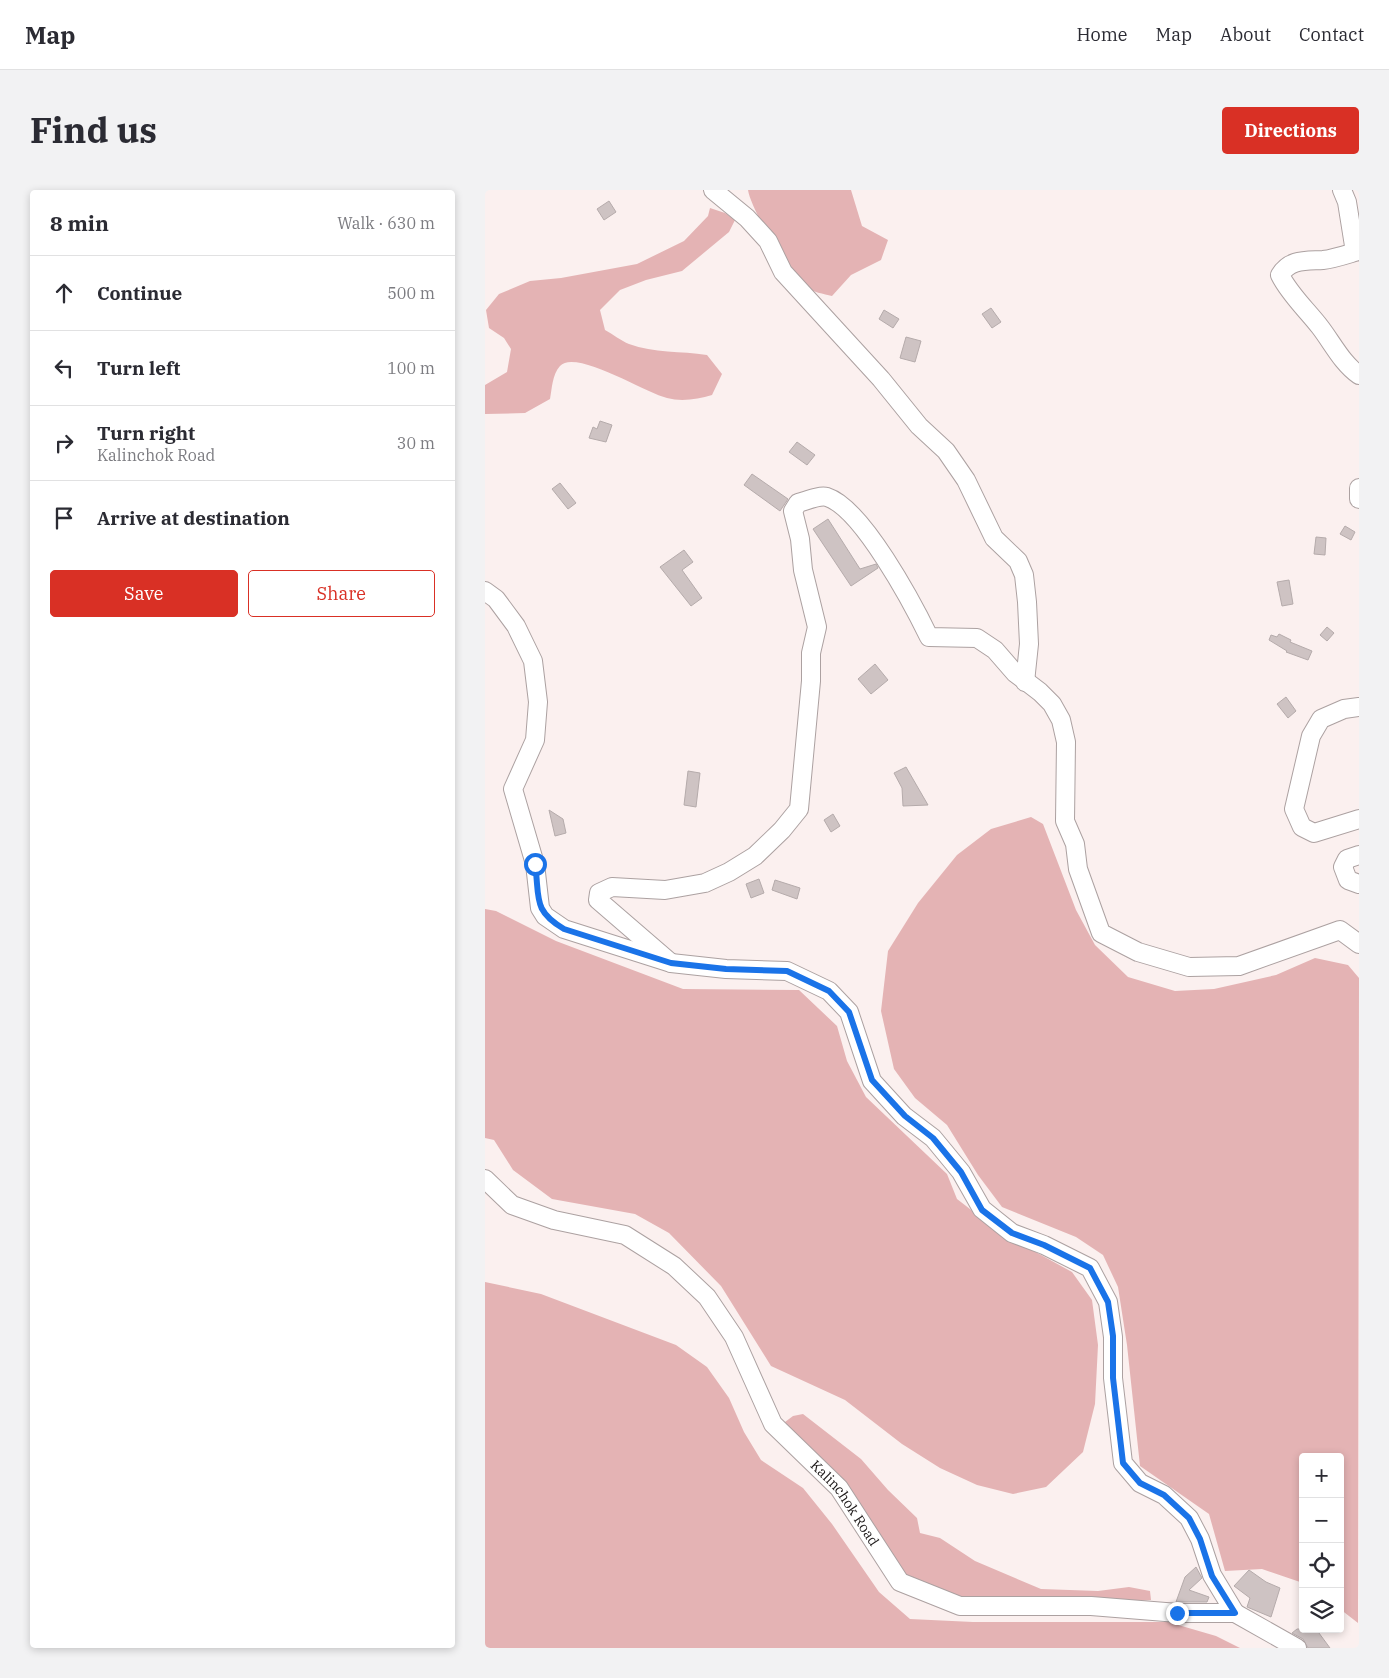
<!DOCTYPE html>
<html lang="en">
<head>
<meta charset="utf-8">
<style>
	body { margin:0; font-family:"IBM Plex Serif",serif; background:#f2f2f3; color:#2b2b33 }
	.controls { position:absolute; right:15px; bottom:15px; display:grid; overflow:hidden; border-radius:5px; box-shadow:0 2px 8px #0003 }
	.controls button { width:45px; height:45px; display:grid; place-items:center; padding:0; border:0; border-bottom:1px solid #e1e1e2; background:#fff; color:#2b2b33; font:25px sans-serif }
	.stop { position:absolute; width:15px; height:15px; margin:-11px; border:4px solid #1a73e8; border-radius:50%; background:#fff }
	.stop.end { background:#1a73e8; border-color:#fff; box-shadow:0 1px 5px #0008 }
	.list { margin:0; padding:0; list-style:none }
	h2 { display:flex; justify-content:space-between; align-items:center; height:65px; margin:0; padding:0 20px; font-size:21px }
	h2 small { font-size:16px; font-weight:400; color:#7c7c81 }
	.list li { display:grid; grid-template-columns:32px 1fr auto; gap:15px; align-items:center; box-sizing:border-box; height:75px; padding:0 20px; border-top:1px solid #e1e1e2 }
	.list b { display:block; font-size:19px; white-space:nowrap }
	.list p { margin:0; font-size:16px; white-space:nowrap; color:#7c7c81 }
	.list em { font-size:16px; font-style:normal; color:#7c7c81 }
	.actions { display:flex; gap:10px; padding:15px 20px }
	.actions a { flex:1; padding:11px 0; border:1px solid #d93025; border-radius:5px; text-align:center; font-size:18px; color:#d93025 }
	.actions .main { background:#d93025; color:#fff }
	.icon { flex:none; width:28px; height:28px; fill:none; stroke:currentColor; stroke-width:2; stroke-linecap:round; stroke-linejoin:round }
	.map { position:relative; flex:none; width:874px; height:1458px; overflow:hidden; border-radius:5px }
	header { display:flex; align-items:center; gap:30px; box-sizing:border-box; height:70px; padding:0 25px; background:#fff; border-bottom:1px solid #e1e1e2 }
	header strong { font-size:24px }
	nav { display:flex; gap:28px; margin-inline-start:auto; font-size:18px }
	.intro { display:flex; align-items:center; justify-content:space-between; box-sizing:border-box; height:120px; padding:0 30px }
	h1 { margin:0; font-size:35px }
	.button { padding:12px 22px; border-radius:5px; background:#d93025; color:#fff; font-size:18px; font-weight:700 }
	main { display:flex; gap:30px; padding:0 30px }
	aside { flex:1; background:#fff; border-radius:5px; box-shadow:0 2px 8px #0003 }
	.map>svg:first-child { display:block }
	.green { fill:#e4b3b4 }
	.building { fill:#cec3c3; stroke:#b5abab }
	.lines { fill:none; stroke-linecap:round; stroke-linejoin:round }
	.minor-casing { stroke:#aca1a1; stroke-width:20 }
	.minor { stroke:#fff; stroke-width:18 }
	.route { stroke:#1a73e8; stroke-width:6 }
	.labels { text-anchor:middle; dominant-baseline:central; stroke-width:4; stroke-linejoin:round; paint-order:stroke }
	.street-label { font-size:14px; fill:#1c1818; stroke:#fff }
</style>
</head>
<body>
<header>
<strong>Map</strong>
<nav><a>Home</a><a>Map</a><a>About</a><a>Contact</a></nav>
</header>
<div class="intro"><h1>Find us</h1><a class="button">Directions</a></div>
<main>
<aside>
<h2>8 min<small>Walk · 630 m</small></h2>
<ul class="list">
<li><svg class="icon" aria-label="ahead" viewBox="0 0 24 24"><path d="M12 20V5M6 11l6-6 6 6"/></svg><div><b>Continue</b></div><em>500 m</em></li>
<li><svg class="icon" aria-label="left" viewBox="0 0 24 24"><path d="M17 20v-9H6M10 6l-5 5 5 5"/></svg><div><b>Turn left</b></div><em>100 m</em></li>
<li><svg class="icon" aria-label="right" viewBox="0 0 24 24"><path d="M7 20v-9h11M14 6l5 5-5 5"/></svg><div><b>Turn right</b><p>Kalinchok Road</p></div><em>30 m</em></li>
<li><svg class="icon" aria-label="arrive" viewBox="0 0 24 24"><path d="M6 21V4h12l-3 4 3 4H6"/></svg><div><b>Arrive at destination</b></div></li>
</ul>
<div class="actions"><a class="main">Save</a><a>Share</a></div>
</aside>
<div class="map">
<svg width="874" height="1458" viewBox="0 0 874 1458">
	<rect width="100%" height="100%" fill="#fbf0ef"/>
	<path class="green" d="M 263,0 L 366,0 L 377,36 L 403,50 L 396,70 L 366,85 L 347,106 C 339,104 327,102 321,97 C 305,84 266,20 263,0 Z
		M 225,18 L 240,23 L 250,30 L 244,42 L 197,81 L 161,90 L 135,100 L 115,120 L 120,140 C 128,144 136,151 144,154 C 169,163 196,161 222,165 L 237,184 L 227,205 C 213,209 197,212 182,208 C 160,203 91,159 75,176 C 67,185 67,199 65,209 L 40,223 L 0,224 L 0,195 L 22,182 L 26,159 L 19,148 L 4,138 L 1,120 L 14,104 L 45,91 L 76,88 L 152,74 L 199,51 L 223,26 Z
		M 546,627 L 558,634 L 591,720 L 610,755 L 643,787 L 690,801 L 729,799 L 791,785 L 830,768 L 863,775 L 874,788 L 873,1433 L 855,1419 L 855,1267 L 818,1267 L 818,1393 L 777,1379 L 740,1381 L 724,1324 L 655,1276 L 642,1155 L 633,1097 L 618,1065 L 591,1047 L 517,1017 L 493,985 L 462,935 L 430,908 L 409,879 L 396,821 L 403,761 L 433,713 L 472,665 L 506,639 Z
		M 0,719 L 11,721 L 71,751 L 198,799 L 314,800 L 352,836 L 362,871 L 381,907 L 462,984 L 472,1009 L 516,1043 L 587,1082 L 607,1110 L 613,1155 L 610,1214 L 598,1262 L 561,1297 L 528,1304 L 492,1295 L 455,1278 L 417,1254 L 360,1210 L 286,1176 L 236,1096 L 184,1043 L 150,1024 L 67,1009 L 28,980 L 9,950 L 0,948 Z
		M 0,1092 L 56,1104 L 191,1155 L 222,1177 L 244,1208 L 259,1242 L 276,1270 L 318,1298 L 347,1334 L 394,1402 L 425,1429 L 488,1432 L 683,1432 L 731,1446 L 755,1458 L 0,1458 Z
		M 318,1224 L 376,1269 L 403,1300 L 432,1328 L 435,1343 L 455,1348 L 490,1371 L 556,1399 L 613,1401 L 644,1397 L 665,1401 L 666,1410 L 618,1413 L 494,1413 L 419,1391 L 302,1242 L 300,1232 L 308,1226 Z"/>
	<path class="building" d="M 124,11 L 131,22 L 119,30 L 112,19 Z
		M 506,118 L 516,132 L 507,138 L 497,124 Z
		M 399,120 L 414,129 L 408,138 L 394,129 Z
		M 421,147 L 436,151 L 430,172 L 415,168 Z
		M 115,231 L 127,235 L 121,252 L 104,248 L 108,237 L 112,239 Z
		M 312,252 L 330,265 L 322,275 L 304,262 Z
		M 267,284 L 303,309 L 295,321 L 259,295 Z
		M 75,293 L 91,313 L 83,319 L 67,299 Z
		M 343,329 L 375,379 L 391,374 L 393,378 L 366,396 L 328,339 Z
		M 860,336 L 870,342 L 866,350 L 855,344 Z
		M 831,347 L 841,348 L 840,365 L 829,364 Z
		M 199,360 L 208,372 L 197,380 L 217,408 L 206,416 L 175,377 Z
		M 804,390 L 808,414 L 797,416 L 792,392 Z
		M 842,437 L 849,443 L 842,451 L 835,445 Z
		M 794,444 L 806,450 L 805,452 L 827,461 L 823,470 L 801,462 L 802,461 L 784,450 L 786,445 L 792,447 Z
		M 390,474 L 403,490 L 386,504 L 373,489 Z
		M 801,507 L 811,521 L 803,528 L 792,514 Z
		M 421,577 L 443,615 L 418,616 L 417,598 L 409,583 Z
		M 203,581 L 215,583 L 211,617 L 199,615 Z
		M 64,620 L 78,629 L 81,643 L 70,646 Z
		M 348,624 L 355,636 L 346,642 L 339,630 Z
		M 274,689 L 279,703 L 266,708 L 261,694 Z
		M 290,690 L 315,698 L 312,709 L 287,700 Z
		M 711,1377 L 717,1388 L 704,1400 L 724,1407 L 722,1412 L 691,1412 L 700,1387 Z
		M 764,1380 L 781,1392 L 795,1398 L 786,1427 L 762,1417 L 765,1408 L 749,1396 Z
		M 812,1439 L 831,1439 L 845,1458 L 823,1458 L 818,1449 L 807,1443 Z"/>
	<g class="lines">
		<defs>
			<g id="minor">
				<path d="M 228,0 L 262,28 L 283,51 L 298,82 L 396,189 L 434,236 L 461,261 L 481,290 L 509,348 L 533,371 L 539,385 L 542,412 L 544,454 L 540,492"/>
				<path d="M 857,0 L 862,12 L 870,62 C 860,65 848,69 838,70 C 820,71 805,69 795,85 C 805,105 822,120 835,137 C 848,154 857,173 874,185"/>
				<path d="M 874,298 L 874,309"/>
				<path d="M 0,401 L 11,409 L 31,436 L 48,471 L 53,512 L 50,550 L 28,599 L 50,674 L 55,718 L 60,726 L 79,739 L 186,773 L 241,779 L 302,781 L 344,801 L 364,822 L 387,891 L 419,926 L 448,948 L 476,982 L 497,1019 L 527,1043 L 559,1055 L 605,1078 L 623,1112 L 628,1147 L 628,1188 L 638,1273 L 655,1293 L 679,1305 L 704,1328 L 715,1349 L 727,1385 L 750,1423"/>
				<path d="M 874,517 L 859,519 L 836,529 L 826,546 L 809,619 L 817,637 L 829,643 L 874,629"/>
				<path d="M 874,665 L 862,669 L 858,677 L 863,690 L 874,694"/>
				<path d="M 186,773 L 113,710 L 114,703 L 127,697 L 180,700 L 220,693 L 244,682 L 270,666 L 297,640 L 314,619 L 326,491 L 326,463 L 332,437 L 318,380 L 315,349 L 308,321 L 313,313 C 321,311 334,305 342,307 C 377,318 428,414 444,447 L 492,448 L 510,460 L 530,483 L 555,502 L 567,514 L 576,530 L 581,552 L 580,631 L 590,654 L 593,679 L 616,743 L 653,762 L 704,777 L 754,776 L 855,740 L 874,754"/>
				<path id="s1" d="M 0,989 L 27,1015 L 69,1030 L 140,1045 L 189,1076 L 222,1107 L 249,1147 L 288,1234 L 354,1298 L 415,1392 L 475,1416 L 606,1416 L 693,1423 L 750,1423 L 812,1458"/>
			</g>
		</defs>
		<use href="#minor" class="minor-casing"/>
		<use href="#minor" class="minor"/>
	</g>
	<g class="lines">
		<path class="route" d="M 50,674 C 55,708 47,720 79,739 L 186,773 L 241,779 L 302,781 L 344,801 L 364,822 L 387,890 L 420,926 L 448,948 L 476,982 L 497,1020 L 527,1043 L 559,1055 L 605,1078 L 623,1112 L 628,1146 L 628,1188 L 638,1273 L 655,1293 L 679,1305 L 704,1328 L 715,1349 L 727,1386 L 750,1423 L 692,1423"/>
	</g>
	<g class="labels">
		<g class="street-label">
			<text stroke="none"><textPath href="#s1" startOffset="509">Kalinchok Road</textPath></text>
		</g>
	</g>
</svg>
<div class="controls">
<button>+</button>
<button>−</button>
<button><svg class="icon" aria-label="locate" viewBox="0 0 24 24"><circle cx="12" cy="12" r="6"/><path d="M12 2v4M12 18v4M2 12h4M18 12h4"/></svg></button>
<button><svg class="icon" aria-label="layers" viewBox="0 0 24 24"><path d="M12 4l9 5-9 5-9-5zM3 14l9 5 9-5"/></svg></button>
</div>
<div class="stop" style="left:50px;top:674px"></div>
<div class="stop end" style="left:692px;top:1423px"></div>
</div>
</main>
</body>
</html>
